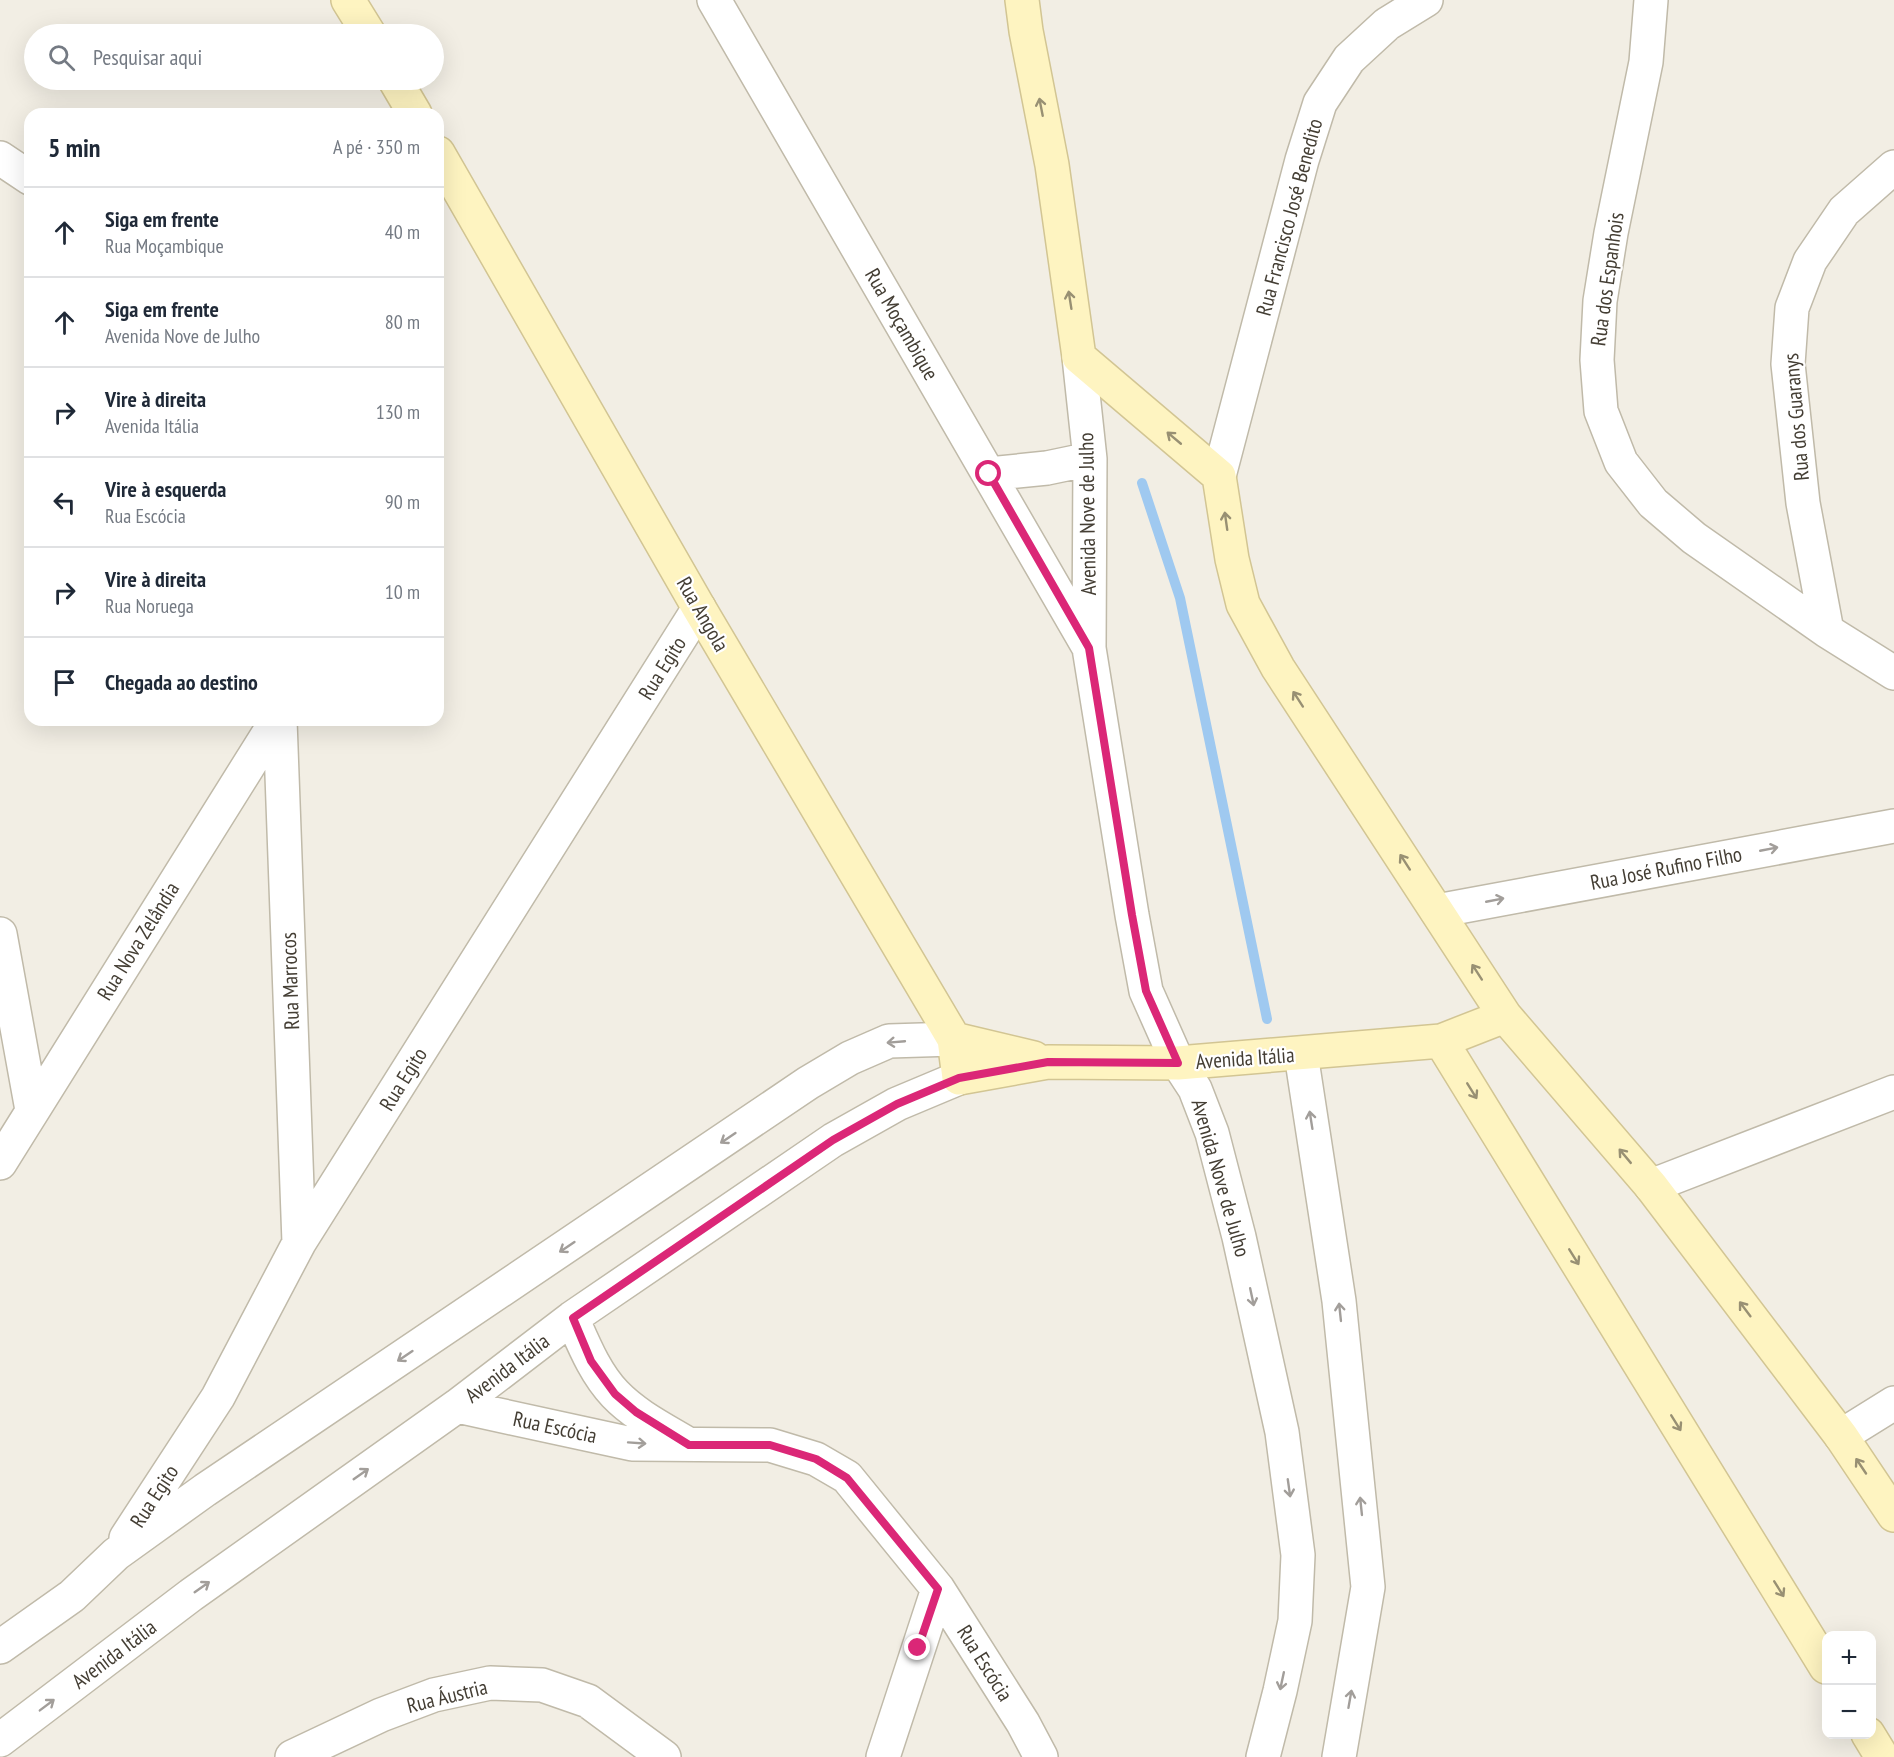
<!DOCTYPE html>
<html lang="pt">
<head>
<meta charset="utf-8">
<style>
	body { margin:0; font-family:"PT Sans Narrow",sans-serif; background:#f2f2f3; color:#1f2937 }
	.controls { position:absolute; right:18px; bottom:18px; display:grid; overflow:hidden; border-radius:12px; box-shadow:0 6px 24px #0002 }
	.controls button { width:54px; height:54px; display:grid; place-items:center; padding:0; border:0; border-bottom:2px solid #e0e1e3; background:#fff; color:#1f2937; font:30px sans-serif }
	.stop { position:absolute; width:18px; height:18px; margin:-14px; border:4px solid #db2777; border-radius:50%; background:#fff }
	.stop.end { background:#db2777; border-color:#fff; box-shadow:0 2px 6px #0008 }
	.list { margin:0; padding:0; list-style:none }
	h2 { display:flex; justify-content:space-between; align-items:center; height:78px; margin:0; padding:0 24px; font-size:26px }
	h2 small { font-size:20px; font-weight:400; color:#747a83 }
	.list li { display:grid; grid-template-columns:39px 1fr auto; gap:18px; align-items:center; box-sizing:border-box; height:90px; padding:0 24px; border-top:2px solid #e0e1e3 }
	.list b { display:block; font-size:22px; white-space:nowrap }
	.list p { margin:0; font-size:20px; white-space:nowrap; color:#747a83 }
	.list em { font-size:20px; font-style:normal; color:#747a83 }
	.icon { flex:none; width:33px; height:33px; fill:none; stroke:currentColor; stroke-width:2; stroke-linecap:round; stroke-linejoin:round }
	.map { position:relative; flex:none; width:1894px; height:1757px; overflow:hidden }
	.search { position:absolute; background:#fff; box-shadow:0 6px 24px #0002; left:24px; top:24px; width:420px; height:66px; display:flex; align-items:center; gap:15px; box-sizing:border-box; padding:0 21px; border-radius:33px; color:#747a83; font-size:22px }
	.panel { position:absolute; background:#fff; box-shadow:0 6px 24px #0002; left:24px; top:108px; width:420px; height:618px; border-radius:18px }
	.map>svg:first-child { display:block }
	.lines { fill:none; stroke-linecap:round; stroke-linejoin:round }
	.stream { stroke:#9fc9f0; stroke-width:10 }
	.minor-casing { stroke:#c0baa9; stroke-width:36 }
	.secondary-casing { stroke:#d2c593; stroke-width:36 }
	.minor { stroke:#fff; stroke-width:33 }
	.secondary { stroke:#fef4c1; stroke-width:33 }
	.oneway { stroke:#989073 }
	.oneway2 { stroke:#a29e9a }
	.route { stroke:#db2777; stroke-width:8 }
	.labels { text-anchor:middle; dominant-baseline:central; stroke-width:4.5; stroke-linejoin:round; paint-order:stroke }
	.street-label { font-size:21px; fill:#443e34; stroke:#fff }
</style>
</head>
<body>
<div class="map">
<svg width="1894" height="1757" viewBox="0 0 1894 1757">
	<rect width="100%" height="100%" fill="#f2eee4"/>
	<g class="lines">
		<path class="stream" d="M 1142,483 L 1180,598 L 1267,1019"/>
		<defs>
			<path id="minor" d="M 714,0 L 1088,646
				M 1651,0 L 1646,62 L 1611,233 L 1600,301 L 1597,360 L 1601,411 L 1621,462 L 1653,503 L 1694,538 L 1827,631 L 1894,673
				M 0,158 L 30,178
				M 1079,357 L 1090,459 L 1089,648 L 1132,915 L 1146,991 L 1178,1063 L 1195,1089 L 1212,1133 L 1239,1237 L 1282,1432 L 1298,1555 L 1295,1621 L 1280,1691 L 1263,1757
				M 989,474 L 1047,468 L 1090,459
				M 1219,476 L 1302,160 L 1320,103 L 1349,59 L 1387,24 L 1426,0
				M 1827,631 L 1803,503 L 1788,364 L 1792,308 L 1810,261 L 1844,211 L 1894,167
				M 280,720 L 299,1243
				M 1437,911 L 1894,826
				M 0,934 L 32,1110
				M 1301,1054 L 1339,1301 L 1368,1587 L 1339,1757
				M 0,1163 L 277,720
				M 1651,1186 L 1894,1092
				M 572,1318 C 584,1345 595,1373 615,1394 C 635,1415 663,1429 688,1444
				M 457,1406 L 632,1444 L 770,1445 L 816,1459 L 847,1477 L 938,1589 L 1023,1723 L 1041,1757
				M 1841,1436 L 1894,1403
				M 126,1538 L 218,1397 L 299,1243 L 699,608
				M 0,1647 L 72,1596 L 116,1554 L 205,1490 L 808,1083 L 850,1058 L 889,1041 L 954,1039
				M 0,1740 L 191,1595 L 457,1406 L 572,1318 L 833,1140 L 897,1104 L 959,1078
				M 292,1757 L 381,1715 L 434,1695 L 490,1683 L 542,1685 L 588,1701 L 664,1757
				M 883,1757 L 938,1589"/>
			<path id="secondary" d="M 348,0 L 369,34
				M 1022,0 L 1026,31 L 1052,165 L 1079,357 L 1219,476 L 1232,559 L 1243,604 L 1278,668 L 1505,1016 L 1651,1186 L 1841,1436 L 1894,1515
				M 395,80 L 415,114
				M 438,153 L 699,608 L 954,1039 L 959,1078 L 1048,1062 L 1178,1063 L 1441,1041 L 1505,1016
				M 954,1039 L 1034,1058
				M 1441,1041 L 1826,1667
				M 1868,1734 L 1882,1757"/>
		</defs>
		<use href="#minor" class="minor-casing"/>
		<use href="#secondary" class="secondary-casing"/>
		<use href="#minor" class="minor"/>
		<use href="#secondary" class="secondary"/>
	</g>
	<defs><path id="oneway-shaft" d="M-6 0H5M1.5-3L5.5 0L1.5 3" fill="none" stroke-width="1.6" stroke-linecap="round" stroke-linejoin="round" transform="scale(1.5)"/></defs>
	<g class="oneway">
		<use href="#oneway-shaft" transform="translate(1041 107) rotate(-101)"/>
		<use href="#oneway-shaft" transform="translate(1070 300) rotate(-99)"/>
		<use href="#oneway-shaft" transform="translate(1174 438) rotate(-140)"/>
		<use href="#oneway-shaft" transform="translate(1226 521) rotate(-98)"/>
		<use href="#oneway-shaft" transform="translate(1298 699) rotate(-123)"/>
		<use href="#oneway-shaft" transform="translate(1405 862) rotate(-123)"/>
		<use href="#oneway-shaft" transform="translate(1477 972) rotate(-123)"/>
		<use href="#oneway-shaft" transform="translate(1472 1091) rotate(58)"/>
		<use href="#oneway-shaft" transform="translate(1625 1156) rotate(-130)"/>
		<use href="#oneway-shaft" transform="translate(1574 1257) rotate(58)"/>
		<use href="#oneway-shaft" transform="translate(1745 1309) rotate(-127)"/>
		<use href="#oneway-shaft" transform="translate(1676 1423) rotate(58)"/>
		<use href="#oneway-shaft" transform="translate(1861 1466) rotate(-124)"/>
		<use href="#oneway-shaft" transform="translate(1779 1589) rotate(58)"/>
	</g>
	<g class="oneway2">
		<use href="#oneway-shaft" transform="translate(1769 849) rotate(-11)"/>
		<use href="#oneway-shaft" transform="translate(1495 900) rotate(-11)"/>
		<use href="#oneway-shaft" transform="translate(896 1042) rotate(175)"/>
		<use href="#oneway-shaft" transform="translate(1311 1120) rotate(-99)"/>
		<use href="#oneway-shaft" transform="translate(728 1138) rotate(146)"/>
		<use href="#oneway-shaft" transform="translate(567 1247) rotate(146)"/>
		<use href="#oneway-shaft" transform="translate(1252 1297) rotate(78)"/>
		<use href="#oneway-shaft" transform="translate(1340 1312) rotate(-96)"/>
		<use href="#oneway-shaft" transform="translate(405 1356) rotate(146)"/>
		<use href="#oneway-shaft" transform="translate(637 1443) rotate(4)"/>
		<use href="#oneway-shaft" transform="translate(361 1474) rotate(-35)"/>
		<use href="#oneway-shaft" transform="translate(1289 1488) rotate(82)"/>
		<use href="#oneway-shaft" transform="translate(1361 1506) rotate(-96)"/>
		<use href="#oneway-shaft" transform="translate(202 1587) rotate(-35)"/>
		<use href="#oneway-shaft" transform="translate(1282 1681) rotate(102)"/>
		<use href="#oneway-shaft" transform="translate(1350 1699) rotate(-80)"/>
		<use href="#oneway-shaft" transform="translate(47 1705) rotate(-37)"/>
	</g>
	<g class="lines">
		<path class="route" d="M 918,1648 L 938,1589 L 847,1478 L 816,1459 L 770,1445 L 689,1445 L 636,1412 L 615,1394 L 591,1361 L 573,1318 L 833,1140 L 897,1104 L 959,1078 L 1048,1062 L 1178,1063 L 1146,991 L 1132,915 L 1089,648 L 989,474"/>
	</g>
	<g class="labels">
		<g class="street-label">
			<text transform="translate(1289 217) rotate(-75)">Rua Francisco José Benedito</text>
			<text transform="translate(1607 279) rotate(-82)">Rua dos Espanhois</text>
			<text transform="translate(902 324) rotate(60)">Rua Moçambique</text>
			<text transform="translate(1796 417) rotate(-95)">Rua dos Guaranys</text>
			<text transform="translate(1087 514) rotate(-91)">Avenida Nove de Julho</text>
			<text transform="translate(703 614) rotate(60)">Rua Angola</text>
			<text transform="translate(662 668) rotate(-58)">Rua Egito</text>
			<text transform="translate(1666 868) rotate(-11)">Rua José Rufino Filho</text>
			<text transform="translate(138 941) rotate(-58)">Rua Nova Zelândia</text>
			<text transform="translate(290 981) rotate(-92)">Rua Marrocos</text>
			<text transform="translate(1245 1058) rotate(-4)">Avenida Itália</text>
			<text transform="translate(403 1079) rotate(-58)">Rua Egito</text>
			<text transform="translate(1221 1178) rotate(74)">Avenida Nove de Julho</text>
			<text transform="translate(507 1368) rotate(-37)">Avenida Itália</text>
			<text transform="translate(555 1427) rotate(12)">Rua Escócia</text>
			<text transform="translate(154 1496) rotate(-57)">Rua Egito</text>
			<text transform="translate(114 1654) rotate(-37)">Avenida Itália</text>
			<text transform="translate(985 1663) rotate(58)">Rua Escócia</text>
			<text transform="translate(447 1696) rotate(-14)">Rua Áustria</text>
		</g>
	</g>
</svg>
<div class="controls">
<button>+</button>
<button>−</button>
</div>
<div class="stop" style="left:989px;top:474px"></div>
<div class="stop end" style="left:918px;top:1648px"></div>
<div class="search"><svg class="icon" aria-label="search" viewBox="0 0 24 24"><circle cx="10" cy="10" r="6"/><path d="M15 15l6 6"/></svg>Pesquisar aqui</div>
<section class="panel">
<h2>5 min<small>A pé · 350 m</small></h2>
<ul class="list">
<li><svg class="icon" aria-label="ahead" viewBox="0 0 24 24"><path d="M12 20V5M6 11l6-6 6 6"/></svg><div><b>Siga em frente</b><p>Rua Moçambique</p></div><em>40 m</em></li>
<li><svg class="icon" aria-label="ahead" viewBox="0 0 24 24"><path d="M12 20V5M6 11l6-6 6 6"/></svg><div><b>Siga em frente</b><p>Avenida Nove de Julho</p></div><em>80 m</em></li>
<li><svg class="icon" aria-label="right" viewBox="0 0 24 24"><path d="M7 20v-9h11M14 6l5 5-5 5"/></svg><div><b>Vire à direita</b><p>Avenida Itália</p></div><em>130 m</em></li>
<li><svg class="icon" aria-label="left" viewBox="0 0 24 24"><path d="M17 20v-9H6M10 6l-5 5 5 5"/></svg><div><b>Vire à esquerda</b><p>Rua Escócia</p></div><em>90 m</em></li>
<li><svg class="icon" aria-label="right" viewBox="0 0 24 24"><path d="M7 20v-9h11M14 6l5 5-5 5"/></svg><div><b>Vire à direita</b><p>Rua Noruega</p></div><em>10 m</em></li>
<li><svg class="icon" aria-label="arrive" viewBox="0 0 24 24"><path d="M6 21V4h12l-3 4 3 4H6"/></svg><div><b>Chegada ao destino</b></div></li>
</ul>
</section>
</div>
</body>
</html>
